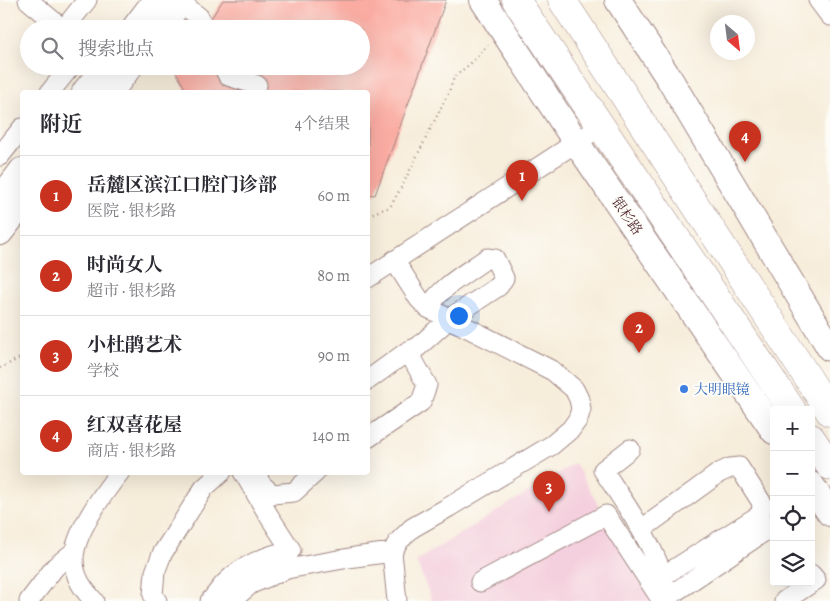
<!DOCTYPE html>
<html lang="zh">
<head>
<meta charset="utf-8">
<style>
	body { margin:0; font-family:Alegreya,"Noto Serif SC",serif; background:#f2f2f3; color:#2b2b33 }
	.controls { position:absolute; right:15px; bottom:15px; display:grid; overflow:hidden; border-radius:5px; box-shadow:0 5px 20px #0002 }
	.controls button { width:45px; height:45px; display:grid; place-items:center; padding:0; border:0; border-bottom:1px solid #e1e1e2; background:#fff; color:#2b2b33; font:25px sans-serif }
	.compass { position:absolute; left:710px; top:15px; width:45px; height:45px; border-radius:50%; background:#fff; box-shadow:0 5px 20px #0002; rotate:152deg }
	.you { position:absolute; left:458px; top:315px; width:18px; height:18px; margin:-12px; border:4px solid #fff; border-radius:50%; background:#1a73e8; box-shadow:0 0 0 8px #1a73e833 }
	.badge { display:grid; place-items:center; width:32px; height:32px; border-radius:50%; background:#c8321e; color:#fff; font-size:16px; font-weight:700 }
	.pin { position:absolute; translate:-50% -41px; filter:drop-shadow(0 1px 2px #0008) }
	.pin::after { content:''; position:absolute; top:26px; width:18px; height:15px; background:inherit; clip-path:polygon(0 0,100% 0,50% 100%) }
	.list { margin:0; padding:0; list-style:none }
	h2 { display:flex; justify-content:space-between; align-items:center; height:65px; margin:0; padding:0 20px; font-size:21px }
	h2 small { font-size:16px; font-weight:400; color:#7c7c81 }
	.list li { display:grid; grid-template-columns:32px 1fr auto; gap:15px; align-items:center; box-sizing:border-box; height:80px; padding:0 20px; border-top:1px solid #e1e1e2 }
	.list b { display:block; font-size:19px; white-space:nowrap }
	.list p { margin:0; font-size:16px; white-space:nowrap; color:#7c7c81 }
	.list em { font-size:16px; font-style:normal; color:#7c7c81 }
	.icon { flex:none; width:28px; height:28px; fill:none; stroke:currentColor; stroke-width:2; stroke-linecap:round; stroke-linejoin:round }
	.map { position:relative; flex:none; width:830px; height:601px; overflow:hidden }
	.search { position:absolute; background:#fff; box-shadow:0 5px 20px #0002; left:20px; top:20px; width:350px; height:55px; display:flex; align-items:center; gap:12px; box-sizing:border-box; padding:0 18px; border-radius:28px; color:#7c7c81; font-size:19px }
	.panel { position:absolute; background:#fff; box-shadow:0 5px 20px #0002; left:20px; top:90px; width:350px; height:385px; border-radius:5px }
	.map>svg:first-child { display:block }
	.built { fill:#f4cfdd }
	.building { fill:#faaca2 }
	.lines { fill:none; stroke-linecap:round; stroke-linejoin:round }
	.street-casing { stroke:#a08683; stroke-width:21 }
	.secondary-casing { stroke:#a08683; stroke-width:28 }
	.primary-casing { stroke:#a08683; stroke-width:29 }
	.path { stroke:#a08683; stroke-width:2.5; stroke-dasharray:1 4; stroke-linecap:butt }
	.street { stroke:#fff; stroke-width:19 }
	.secondary { stroke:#fff; stroke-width:26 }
	.primary { stroke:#fff; stroke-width:28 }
	.shop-dot { fill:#3f7fe0; stroke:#fdfcf7; stroke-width:2 }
	.labels { text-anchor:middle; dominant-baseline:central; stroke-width:4; stroke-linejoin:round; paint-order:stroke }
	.street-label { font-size:14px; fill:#4a1f2b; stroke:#fdfcf7 }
	.shop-label { font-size:14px; fill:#366cbe; stroke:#fdfcf7; text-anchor:start }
</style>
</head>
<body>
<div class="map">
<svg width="830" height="601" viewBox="0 0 830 601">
	<rect width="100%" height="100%" fill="#fdfcf7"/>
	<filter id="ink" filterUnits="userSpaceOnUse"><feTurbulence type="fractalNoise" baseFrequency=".02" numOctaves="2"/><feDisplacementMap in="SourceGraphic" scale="10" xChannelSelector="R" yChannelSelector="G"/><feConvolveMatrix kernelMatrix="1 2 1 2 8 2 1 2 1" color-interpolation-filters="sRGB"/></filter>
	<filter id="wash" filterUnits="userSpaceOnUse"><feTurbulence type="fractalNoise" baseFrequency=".0096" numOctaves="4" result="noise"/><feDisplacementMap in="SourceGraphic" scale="20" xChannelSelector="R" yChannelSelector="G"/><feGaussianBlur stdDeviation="1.12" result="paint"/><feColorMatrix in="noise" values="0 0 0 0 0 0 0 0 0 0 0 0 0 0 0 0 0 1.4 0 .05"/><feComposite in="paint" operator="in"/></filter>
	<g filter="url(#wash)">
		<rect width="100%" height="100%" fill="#f7eddb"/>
		<path class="built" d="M 575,463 L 651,601 L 432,601 L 416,561 Z"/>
		<g id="blocks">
			<path class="building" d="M 223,0 L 446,0 L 375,195 L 368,194 L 368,92 L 187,92 L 176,72 L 180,66 L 361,66 L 361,29 L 204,29 Z"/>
		</g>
	</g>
	<g filter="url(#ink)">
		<use href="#blocks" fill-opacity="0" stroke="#a08683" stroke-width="1"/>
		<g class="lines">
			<defs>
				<path id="street" d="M 28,0 L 63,29
					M 818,0 L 830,16
					M 180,2 L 199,17 L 205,29
					M 64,29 L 87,0
					M 223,66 L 228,76 L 257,85
					M 50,92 L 71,66
					M 0,156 L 22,128
					M 394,260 L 419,299 L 428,308 L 553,371 L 574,389 L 579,399 L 581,409 L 578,419 L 571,429 L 552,445 L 449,507 L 412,528 L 398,542 L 392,552 L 397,601
					M 368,278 L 600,127
					M 368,380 L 408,351 L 418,347 L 449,319 L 499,286 L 504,278 L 495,259 L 487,258 C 466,273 442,286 428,308
					M 368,438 L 421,402 L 427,385 L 408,351
					M 630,449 L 603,470 C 627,507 654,543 666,586
					M 257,472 L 260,483 L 272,494 L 294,492 L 316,472
					M 642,529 L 719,473 L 730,468 L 739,467 L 762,503 L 761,514 L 663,576
					M 480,582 L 606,515 L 662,601
					M 669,596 L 774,525
					M 29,601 L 55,567 L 75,551
					M 94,601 C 83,589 74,577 74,560 C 73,535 104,492 120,472
					M 157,601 L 153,595 L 155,572 L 162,554 L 204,488 L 222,472
					M 210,601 C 216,595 220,588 225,583 C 242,565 269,555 291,550 L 269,516 L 243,472
					M 231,601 L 251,584 L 287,569 L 355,557 L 392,552
					M 784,601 L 816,580 L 811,574"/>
				<path id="secondary" d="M 483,0 L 576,142 L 774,431
					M 618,0 L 670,80 L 830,348
					M 134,29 L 156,0
					M 159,29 L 182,0
					M 85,92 L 106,66
					M 110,92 L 130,66
					M 0,200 L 22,171
					M 0,232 L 22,204
					M 811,485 L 830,513"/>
				<path id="primary" d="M 516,0 L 792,410
					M 562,0 L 830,412
					M 811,438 L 830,466"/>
			</defs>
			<use href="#street" class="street-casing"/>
			<use href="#secondary" class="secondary-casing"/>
			<use href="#primary" class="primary-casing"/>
			<path class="path" d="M 368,215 L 390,207 L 402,186 L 449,92 L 454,77 L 470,64 L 488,45
				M 0,368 L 22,357"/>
			<use href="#street" class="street"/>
			<use href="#secondary" class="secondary"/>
			<use href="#primary" class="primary"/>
		</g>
	</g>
	<circle class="shop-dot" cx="684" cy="389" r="5"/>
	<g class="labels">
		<g class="street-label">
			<text transform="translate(627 216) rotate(56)">银杉路</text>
		</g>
		<g class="shop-label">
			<text x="694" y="389">大明眼镜</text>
		</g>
	</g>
</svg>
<div class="controls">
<button>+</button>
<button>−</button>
<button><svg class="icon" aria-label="locate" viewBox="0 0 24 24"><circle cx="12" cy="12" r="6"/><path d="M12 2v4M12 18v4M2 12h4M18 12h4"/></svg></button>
<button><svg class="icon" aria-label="layers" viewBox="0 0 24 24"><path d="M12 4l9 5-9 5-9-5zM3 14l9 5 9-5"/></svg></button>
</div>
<svg class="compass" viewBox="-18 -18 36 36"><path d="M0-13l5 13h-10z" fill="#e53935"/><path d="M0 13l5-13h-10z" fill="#7c7c81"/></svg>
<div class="you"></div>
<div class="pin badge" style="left:522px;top:201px">1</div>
<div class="pin badge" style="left:639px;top:353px">2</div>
<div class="pin badge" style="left:549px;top:512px">3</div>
<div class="pin badge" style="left:745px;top:162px">4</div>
<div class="search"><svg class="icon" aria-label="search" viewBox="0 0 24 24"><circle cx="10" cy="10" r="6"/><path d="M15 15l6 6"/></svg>搜索地点</div>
<section class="panel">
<h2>附近<small>4个结果</small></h2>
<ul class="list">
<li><span class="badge">1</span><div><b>岳麓区滨江口腔门诊部</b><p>医院 · 银杉路</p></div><em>60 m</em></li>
<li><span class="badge">2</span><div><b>时尚女人</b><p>超市 · 银杉路</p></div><em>80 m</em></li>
<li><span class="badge">3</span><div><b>小杜鹃艺术</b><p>学校</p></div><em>90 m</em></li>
<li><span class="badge">4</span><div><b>红双喜花屋</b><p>商店 · 银杉路</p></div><em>140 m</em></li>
</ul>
</section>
</div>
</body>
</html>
